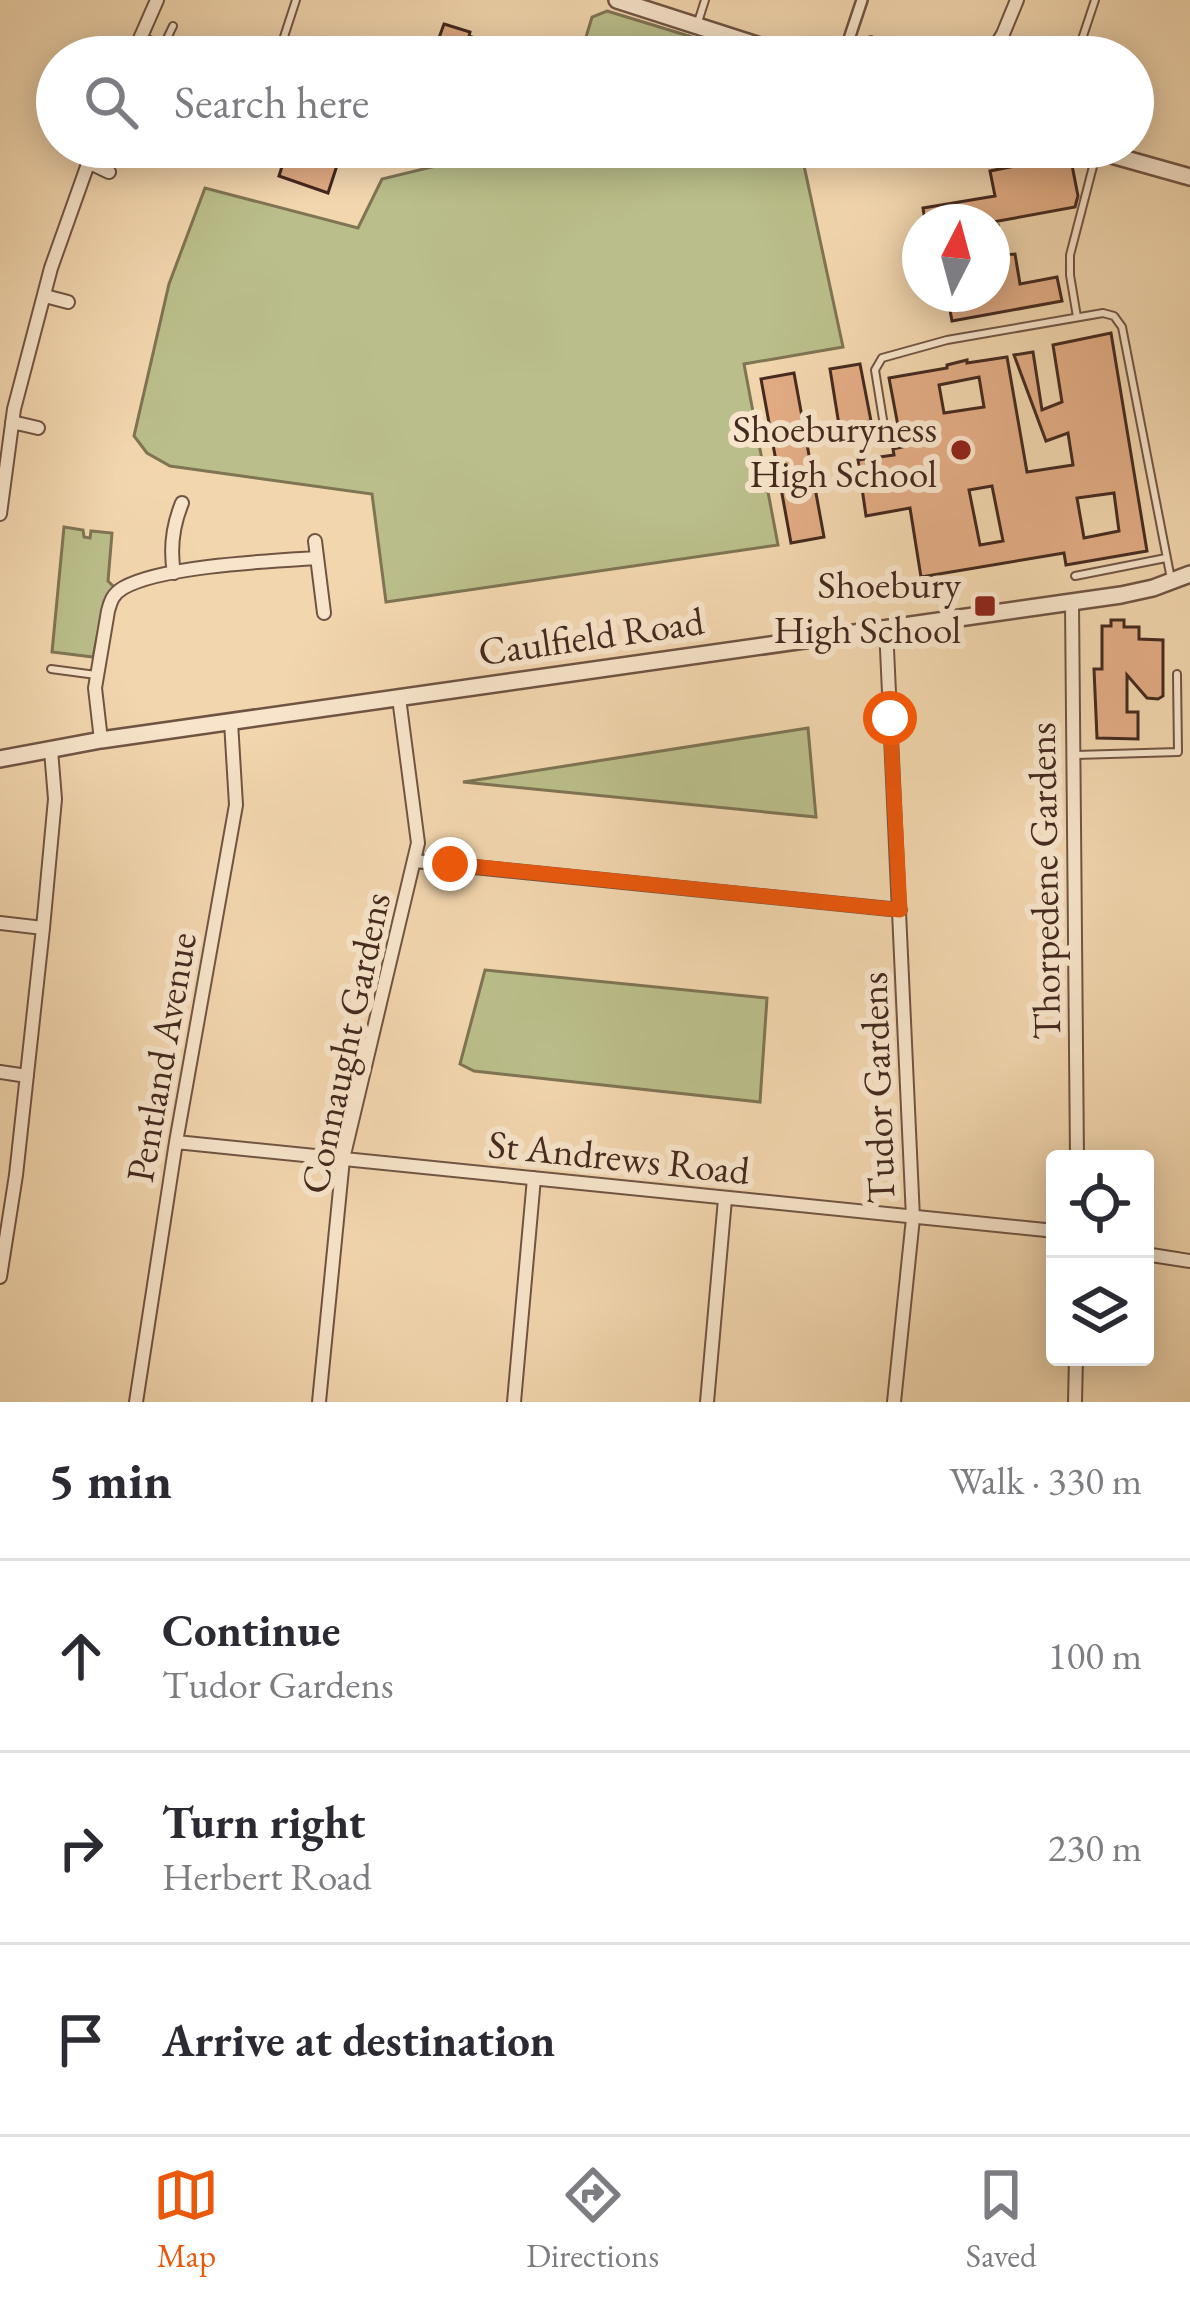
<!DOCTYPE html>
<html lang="en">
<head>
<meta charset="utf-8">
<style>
	body { margin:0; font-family:"EB Garamond",serif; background:#f7f7f7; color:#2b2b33 }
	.controls { position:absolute; right:36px; bottom:36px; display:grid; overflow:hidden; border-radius:12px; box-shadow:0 6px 30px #0003 }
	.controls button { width:108px; height:108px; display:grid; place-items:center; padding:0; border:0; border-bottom:3px solid #e1e1e2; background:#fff; color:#2b2b33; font:60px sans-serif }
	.compass { position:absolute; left:902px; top:204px; width:108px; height:108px; border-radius:50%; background:#fff; box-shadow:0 6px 30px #0003; rotate:6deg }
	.stop { position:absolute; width:36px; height:36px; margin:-27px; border:9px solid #ea580c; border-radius:50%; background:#fff }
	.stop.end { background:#ea580c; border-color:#fff; box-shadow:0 3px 12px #0008 }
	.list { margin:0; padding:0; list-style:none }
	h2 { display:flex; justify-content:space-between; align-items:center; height:156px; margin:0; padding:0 48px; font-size:51px }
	h2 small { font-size:39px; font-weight:400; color:#7c7c81 }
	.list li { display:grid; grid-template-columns:78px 1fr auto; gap:36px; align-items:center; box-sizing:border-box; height:192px; padding:0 48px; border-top:3px solid #e1e1e2 }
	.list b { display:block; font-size:45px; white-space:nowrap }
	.list p { margin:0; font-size:39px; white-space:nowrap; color:#7c7c81 }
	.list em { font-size:39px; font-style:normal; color:#7c7c81 }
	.icon { flex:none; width:66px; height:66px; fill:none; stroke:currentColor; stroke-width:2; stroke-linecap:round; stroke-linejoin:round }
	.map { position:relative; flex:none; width:1190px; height:1402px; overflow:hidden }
	.search { position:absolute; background:#fff; box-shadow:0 6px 30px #0003; left:36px; right:36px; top:36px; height:132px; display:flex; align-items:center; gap:30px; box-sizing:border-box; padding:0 42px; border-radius:66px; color:#7c7c81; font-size:45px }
	.sheet { height:732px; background:#fff }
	nav { display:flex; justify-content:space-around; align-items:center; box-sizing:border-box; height:168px; border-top:3px solid #e1e1e2; background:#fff; font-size:33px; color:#7c7c81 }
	nav a { display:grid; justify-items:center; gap:6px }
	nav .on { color:#ea580c }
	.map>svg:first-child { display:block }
	.green { fill:#babe8a; stroke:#7f7454; stroke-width:3 }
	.building { fill:#e3ac84; stroke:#44291f; stroke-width:3; fill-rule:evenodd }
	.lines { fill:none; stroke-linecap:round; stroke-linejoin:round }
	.service-casing { stroke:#705443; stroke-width:10 }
	.pedestrian-casing { stroke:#705443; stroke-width:14 }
	.minor-casing { stroke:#705443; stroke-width:16 }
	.tertiary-casing { stroke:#705443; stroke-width:20 }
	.service { stroke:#f7e4ca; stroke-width:6 }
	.pedestrian { stroke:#f7e4ca; stroke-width:9 }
	.minor { stroke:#f7e4ca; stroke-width:12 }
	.tertiary { stroke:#f7e4ca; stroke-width:15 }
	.route { stroke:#ea580c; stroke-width:15 }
	.poi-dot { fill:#8f2418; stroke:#f7e4ca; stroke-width:4.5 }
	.labels { text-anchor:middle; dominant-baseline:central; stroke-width:12; stroke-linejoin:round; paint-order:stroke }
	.poi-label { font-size:39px; fill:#44291f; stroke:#f7e4ca; text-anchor:end }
	.street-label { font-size:39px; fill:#44291f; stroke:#f7e4ca }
</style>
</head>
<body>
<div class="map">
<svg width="1190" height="1402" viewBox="0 0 1190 1402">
	<rect width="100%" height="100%" fill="#f2d6ae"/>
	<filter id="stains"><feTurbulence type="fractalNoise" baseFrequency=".00167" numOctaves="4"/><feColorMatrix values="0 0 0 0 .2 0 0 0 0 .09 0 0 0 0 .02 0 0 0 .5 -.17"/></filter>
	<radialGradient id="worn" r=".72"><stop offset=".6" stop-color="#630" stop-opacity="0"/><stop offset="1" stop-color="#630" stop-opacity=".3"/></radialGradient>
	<path class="green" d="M 607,11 L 758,57 L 580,57 L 592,17 Z
		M 514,147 L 800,147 L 843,347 L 744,364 L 778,545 L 386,602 L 372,494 L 170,466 L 147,453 L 134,436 L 169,284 L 205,188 L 358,228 L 382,179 Z
		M 64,527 L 83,530 L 84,537 L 90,538 L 91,531 L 112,533 L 108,581 L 114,587 L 104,602 L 93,657 L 52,652 Z
		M 808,728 L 816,817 L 463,782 Z
		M 485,970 L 767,998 L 760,1102 L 474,1071 L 460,1064 Z"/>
	<path class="building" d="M 444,24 L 470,32 L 469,36 L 488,43 L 489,38 L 539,55 L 539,57 L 432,57 Z
		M 288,147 L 343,147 L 328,193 L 279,176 Z
		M 1070,155 L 1078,196 L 1075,207 L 993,222 L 925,222 L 923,208 L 995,196 L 990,171 Z
		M 992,225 L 998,225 L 1003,255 L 1015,254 L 1020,284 L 1057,277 L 1062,301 L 952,321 L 947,294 L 992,294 Z
		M 1111,333 L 1147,551 L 1066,565 L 1064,553 L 921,577 L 910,508 L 866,516 L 858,460 L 894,455 L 893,449 L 902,447 L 889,378 L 947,368 L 947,365 L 967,360 L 967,363 L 1007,357 L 1027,472 L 1073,465 L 1068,433 L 1046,441 L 1014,355 L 1033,352 L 1042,410 L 1062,402 L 1053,345 ZM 979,377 L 984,407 L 944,413 L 939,385 ZM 992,486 L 1003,541 L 980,545 L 969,490 ZM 1114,493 L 1119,531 L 1084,538 L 1077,498 Z
		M 860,364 L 871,421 L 839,425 L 830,369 Z
		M 794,373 L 824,537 L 791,543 L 761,379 Z
		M 1111,620 L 1124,620 L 1124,627 L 1139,627 L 1139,639 L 1163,640 L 1163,696 L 1158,699 L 1147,698 L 1127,675 L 1127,712 L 1138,712 L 1138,739 L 1097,738 L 1094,669 L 1102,669 L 1102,626 L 1111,626 Z"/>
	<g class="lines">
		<defs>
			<path id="service" d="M 698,22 L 705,0
				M 141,36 L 163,46
				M 158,57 L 173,26
				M 285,57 L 280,49 L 296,0
				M 866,57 L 871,40
				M 1076,57 L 1095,0
				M 1077,317 L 1070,275 L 1070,255 L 1096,155
				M 886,438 L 875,370 L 882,358 L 947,340 L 1103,313 L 1114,316 L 1122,327 L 1171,579
				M 1075,576 L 1166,558
				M 51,669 L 96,675
				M 1076,755 L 1178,752 L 1177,674"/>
			<path id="pedestrian" d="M 843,57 L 862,0"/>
			<path id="minor" d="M 132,57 L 157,0
				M 989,57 L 1003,34 L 1017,0
				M 88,162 L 109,172
				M 45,296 L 68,302
				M 12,422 L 38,428
				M 0,514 L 14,409 L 51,268 L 94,147
				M 315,541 L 324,613
				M 174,573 C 170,550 173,525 182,503
				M 1072,603 L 1077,1159
				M 886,627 L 913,1218 L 894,1402
				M 101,740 L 95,688 L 108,611 C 111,600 113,594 123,588 C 161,566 270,561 317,558
				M 415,861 L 900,910
				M 0,923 L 43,928
				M 0,1072 L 27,1076
				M 176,1142 L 1055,1231
				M 1145,1254 L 1190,1261
				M 0,1277 L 16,1175 L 43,928 L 55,799 L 51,750
				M 136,1402 L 176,1142 L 236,805 L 231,722
				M 319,1402 L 343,1159 L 418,843 L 399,698
				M 514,1402 L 534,1178
				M 707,1402 L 725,1199
				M 1075,1402 L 1076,1357"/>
			<path id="tertiary" d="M 617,0 L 794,57
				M 1083,147 L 1190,177
				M 0,759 L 101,740 L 1121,595 L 1153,588 L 1190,574"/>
		</defs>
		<use href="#service" class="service-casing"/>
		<use href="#pedestrian" class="pedestrian-casing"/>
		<use href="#minor" class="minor-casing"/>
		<use href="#tertiary" class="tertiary-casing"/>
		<use href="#service" class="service"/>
		<use href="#pedestrian" class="pedestrian"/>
		<use href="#minor" class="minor"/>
		<use href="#tertiary" class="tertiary"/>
	</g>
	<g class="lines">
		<path class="route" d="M 450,864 L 900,910 L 890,718"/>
	</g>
	<g class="poi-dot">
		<circle cx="961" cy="450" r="12"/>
		<rect x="973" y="594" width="24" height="24" rx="6"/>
	</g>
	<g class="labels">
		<g class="poi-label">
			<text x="937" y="428">Shoeburyness<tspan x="937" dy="45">High School</tspan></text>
			<text x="961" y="584">Shoebury<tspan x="961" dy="45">High School</tspan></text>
		</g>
		<g class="street-label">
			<text transform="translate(591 636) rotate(-8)">Caulfield Road</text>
			<text transform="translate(1044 881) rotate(-91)">Thorpedene Gardens</text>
			<text transform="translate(345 1043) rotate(-78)">Connaught Gardens</text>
			<text transform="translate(161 1057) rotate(-80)">Pentland Avenue</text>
			<text transform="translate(877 1088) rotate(-92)">Tudor Gardens</text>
			<text transform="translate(619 1157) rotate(6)">St Andrews Road</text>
		</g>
	</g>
	<rect width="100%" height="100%" filter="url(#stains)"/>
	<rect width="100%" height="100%" fill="url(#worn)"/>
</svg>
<div class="controls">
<button><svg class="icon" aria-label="locate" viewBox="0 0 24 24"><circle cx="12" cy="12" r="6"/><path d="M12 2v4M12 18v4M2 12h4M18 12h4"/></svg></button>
<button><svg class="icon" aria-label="layers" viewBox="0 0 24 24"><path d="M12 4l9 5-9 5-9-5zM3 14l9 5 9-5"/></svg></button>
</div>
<svg class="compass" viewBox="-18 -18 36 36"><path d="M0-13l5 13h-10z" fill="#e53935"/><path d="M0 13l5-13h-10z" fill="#7c7c81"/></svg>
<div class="stop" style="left:890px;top:718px"></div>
<div class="stop end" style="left:450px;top:864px"></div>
<div class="search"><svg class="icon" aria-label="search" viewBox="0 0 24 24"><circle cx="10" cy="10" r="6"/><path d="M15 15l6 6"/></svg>Search here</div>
</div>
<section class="sheet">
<h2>5 min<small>Walk · 330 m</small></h2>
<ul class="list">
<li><svg class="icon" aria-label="ahead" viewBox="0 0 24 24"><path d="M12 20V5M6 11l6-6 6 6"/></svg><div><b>Continue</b><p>Tudor Gardens</p></div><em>100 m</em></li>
<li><svg class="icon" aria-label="right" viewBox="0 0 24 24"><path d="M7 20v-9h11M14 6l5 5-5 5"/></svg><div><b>Turn right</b><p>Herbert Road</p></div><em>230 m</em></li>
<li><svg class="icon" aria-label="arrive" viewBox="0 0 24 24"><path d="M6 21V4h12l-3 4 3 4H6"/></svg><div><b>Arrive at destination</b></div></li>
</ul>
</section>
<nav>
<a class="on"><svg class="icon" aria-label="map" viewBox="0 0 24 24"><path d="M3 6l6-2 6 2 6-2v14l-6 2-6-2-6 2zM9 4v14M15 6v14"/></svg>Map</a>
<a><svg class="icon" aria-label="directions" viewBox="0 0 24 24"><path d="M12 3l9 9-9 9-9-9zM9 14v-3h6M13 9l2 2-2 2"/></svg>Directions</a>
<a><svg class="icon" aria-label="saved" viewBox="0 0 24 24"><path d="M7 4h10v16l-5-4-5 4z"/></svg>Saved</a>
</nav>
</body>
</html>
